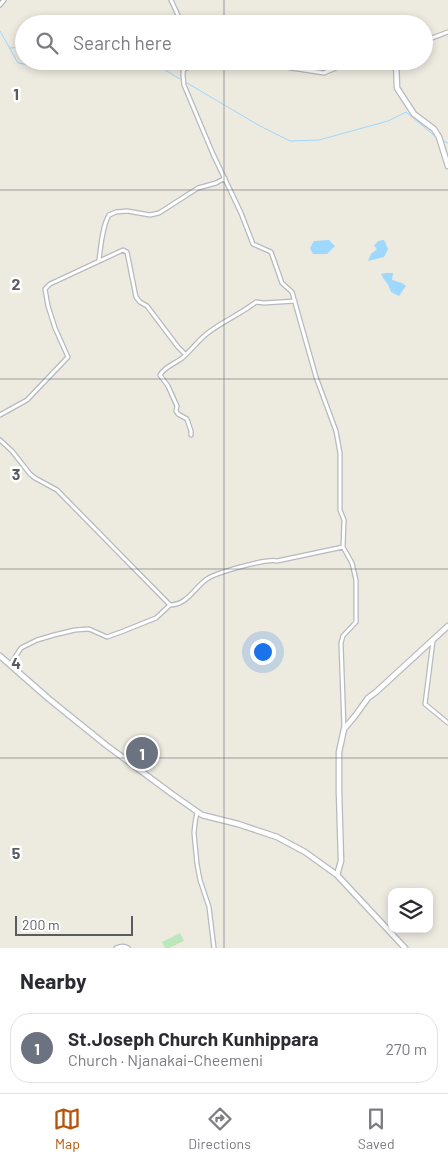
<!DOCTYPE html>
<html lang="en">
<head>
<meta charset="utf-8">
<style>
	body { margin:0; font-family:Barlow,sans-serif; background:#f7f7f7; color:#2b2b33 }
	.controls { position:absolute; right:15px; bottom:15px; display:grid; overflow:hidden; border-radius:10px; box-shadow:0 2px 8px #0003 }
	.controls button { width:45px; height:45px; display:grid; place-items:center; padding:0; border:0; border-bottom:1px solid #e1e1e2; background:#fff; color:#2b2b33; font:25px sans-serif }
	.scale { position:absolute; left:15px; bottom:12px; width:118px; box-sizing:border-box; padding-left:5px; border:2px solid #595d62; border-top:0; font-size:14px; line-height:18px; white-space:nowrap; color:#595d62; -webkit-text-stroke:4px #fff; paint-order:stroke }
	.you { position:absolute; left:262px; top:651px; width:18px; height:18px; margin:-12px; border:4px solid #fff; border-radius:50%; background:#1a73e8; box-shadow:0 0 0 8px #1a73e833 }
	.badge { display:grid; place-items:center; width:32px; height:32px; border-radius:50%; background:#b45309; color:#fff; font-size:16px; font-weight:700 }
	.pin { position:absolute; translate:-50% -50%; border:2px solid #fff; box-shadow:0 1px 5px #0006 }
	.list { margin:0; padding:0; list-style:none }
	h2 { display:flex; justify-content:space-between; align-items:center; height:65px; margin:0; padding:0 20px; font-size:21px }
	h2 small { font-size:16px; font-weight:400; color:#7c7c81 }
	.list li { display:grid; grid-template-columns:32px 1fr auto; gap:15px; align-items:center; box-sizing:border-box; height:70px; margin:0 10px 10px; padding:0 10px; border:1px solid #e1e1e2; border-radius:20px }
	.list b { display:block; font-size:19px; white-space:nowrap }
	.list p { margin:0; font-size:16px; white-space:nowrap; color:#7c7c81 }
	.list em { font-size:16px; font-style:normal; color:#7c7c81 }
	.icon { flex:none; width:28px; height:28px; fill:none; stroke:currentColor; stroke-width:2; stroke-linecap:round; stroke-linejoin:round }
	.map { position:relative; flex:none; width:448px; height:948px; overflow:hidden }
	.search { position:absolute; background:#fff; box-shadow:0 2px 8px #0003; left:15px; right:15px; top:15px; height:55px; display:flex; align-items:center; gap:12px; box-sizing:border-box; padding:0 18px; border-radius:28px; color:#7c7c81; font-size:19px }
	.sheet { height:145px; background:#fff }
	nav { display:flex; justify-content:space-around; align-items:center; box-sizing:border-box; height:70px; border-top:1px solid #e1e1e2; background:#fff; font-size:14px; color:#7c7c81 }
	nav a { display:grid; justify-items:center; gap:2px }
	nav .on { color:#b45309 }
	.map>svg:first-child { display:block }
	.green { fill:#bce7ba }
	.water { fill:#9ed8ff }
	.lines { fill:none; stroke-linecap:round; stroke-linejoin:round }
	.stream { stroke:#9ed8ff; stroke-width:1 }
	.street-casing { stroke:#b6b9be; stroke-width:5.5 }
	.secondary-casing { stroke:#b6bac0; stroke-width:7 }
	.street { stroke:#fff; stroke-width:3 }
	.secondary { stroke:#fff; stroke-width:4.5 }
	.grid { fill:none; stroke:#595d62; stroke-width:1; stroke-opacity:0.55 }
	.grid-label { font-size:16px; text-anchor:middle; font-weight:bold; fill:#595d62; stroke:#fff; stroke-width:5; stroke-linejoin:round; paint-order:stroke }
</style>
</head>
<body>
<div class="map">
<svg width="448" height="948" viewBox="0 0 448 948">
	<rect width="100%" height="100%" fill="#edeae0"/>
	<path class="green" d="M 180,933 L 184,941 L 169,948 L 165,948 L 162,942 Z"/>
	<path class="water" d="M 329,240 L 335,246 L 327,254 L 313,254 L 310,248 L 314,241 Z
		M 384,240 L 388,249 L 384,257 L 368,261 L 371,254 L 377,249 L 374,246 L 378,241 Z
		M 386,273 L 393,273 L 392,280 L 402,283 L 406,286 L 399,296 L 391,292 C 389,284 384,280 381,274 Z"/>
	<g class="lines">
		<path class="stream" d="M 0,31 L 18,63 L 48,68
			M 10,48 L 24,47
			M 150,61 L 180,79
			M 187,83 L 260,126 L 290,141 L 319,140 L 388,121 L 406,112 L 436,137
			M 443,141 L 448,143"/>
		<defs>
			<path id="street" d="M 171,0 L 182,24
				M 0,5 L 4,0
				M 424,41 L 448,32
				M 184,61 L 183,75 L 184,85 L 213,154 L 241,213 L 253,244 L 271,252 L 282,283 L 292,292 L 316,377 L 336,431 L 340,453 L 340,510 L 344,520 L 343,547 L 352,563 L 356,580 L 356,622 L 343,636 L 341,643 L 344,729
				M 254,61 L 258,63 L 268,63 L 291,68 L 324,73 L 352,61
				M 183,70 L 199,61
				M 99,260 C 101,246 102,227 109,215 L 116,212 L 127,211 L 150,215 L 159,213 L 198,188 L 216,183 L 225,178
				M 0,415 L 27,400 L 68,357 L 55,328 L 48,306 L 45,289 L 50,284 L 123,250 L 127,252 L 136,297 L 140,302 L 147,306 L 178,347 L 185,354
				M 191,435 L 191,431 L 187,419 L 178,414 L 176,411 L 177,406 L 168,386 L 160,375 C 164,367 174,364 181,359 C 191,351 199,339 209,332 C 224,321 242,313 256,302 L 264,303 L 295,301
				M 0,440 L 12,451 L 30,474 L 35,478 L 57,490 L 170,605
				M 433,641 L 425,704 L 448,723
				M 10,665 L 21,648 L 37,640 L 54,635 L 75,630 L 89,629 L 107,637 L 121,632 L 156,618 L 170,605 C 187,605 194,588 207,579 C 215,573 267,558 277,561 L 343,547
				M 197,812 L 195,823 L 194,833 L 197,864 L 200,880 L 209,907 L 214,948
				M 116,948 C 120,946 124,945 128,948"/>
			<path id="secondary" d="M 396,61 L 397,88 L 414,114 L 434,129 L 439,137 L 448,166
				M 0,656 L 49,699 L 106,745 L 172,794 L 202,815 L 238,824 L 277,837 L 305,852 L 337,875 L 405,948
				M 337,875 L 341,861 L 339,792 L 339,752 L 344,729 L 355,716 L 368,698 L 376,692 L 448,626"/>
		</defs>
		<use href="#street" class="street-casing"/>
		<use href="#secondary" class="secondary-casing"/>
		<use href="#street" class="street"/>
		<use href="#secondary" class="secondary"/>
	</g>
	<path class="grid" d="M 224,0 L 224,24M 224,61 L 224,948M 0,190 L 448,190M 0,379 L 448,379M 0,569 L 448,569M 0,758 L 448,758"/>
	<g class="grid-label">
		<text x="16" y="100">1</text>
		<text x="16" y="290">2</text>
		<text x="16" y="480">3</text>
		<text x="16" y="669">4</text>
		<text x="16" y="859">5</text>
	</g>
</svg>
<div class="controls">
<button><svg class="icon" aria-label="layers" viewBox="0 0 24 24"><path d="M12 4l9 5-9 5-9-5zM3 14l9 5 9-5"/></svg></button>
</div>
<div class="scale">200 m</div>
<div class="you"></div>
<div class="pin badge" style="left:142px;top:753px;background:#6b7280">1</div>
<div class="search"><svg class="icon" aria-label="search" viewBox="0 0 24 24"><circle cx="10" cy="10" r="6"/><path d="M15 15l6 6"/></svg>Search here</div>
</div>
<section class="sheet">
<h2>Nearby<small></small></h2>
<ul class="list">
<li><span class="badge" style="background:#6b7280">1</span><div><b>St.Joseph Church Kunhippara</b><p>Church · Njanakai-Cheemeni</p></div><em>270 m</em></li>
</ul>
</section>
<nav>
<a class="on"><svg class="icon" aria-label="map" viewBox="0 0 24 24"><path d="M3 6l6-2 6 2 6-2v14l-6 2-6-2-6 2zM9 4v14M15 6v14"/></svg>Map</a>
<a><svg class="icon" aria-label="directions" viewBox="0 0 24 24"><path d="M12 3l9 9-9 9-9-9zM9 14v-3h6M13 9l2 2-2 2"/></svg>Directions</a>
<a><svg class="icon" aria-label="saved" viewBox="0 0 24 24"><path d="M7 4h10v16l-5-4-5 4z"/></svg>Saved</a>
</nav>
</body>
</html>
